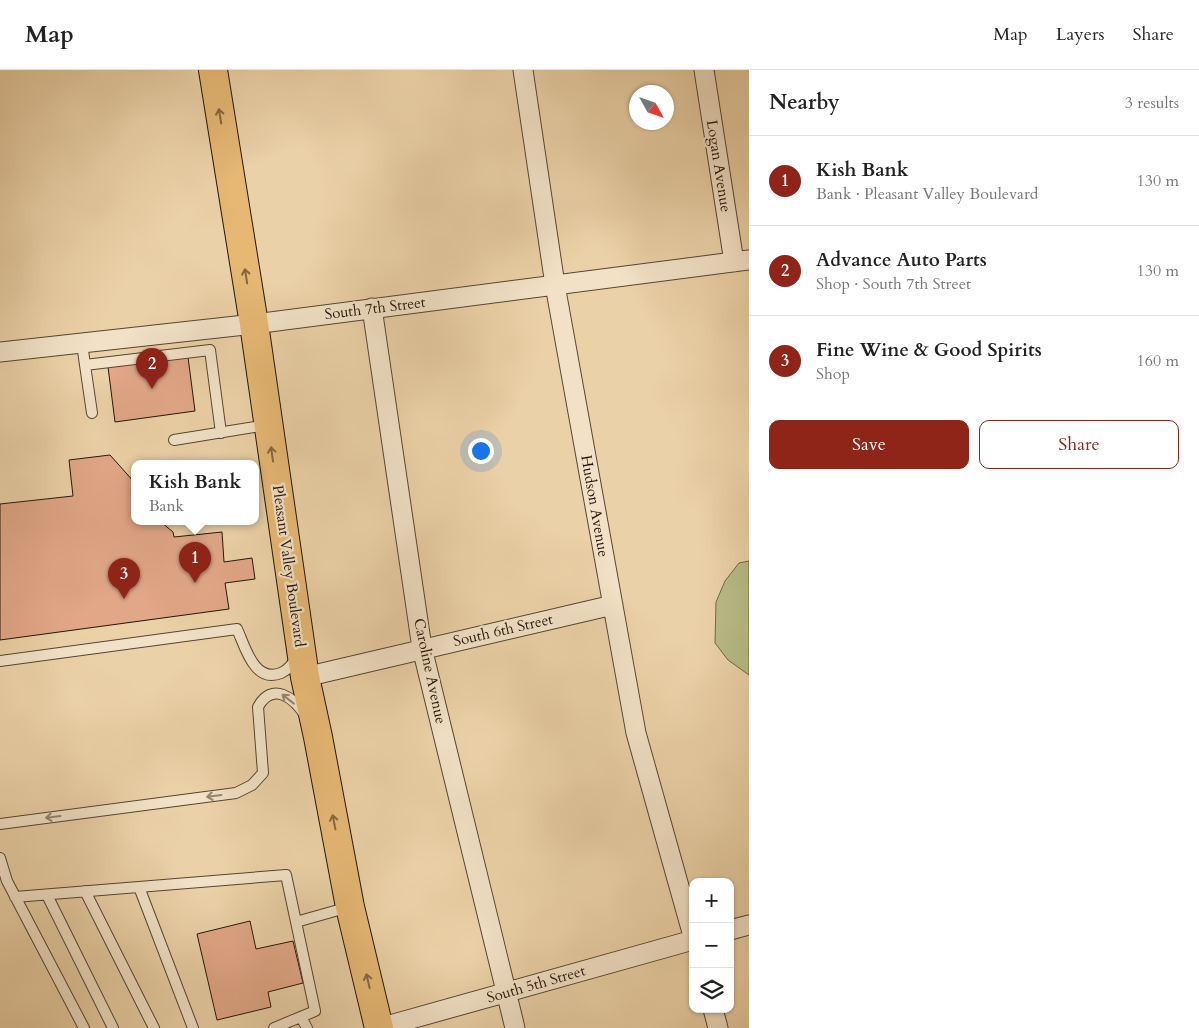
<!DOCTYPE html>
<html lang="en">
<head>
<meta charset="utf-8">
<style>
	body { margin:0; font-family:Cardo,serif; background:#f2f2f2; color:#222 }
	.controls { position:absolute; right:15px; bottom:15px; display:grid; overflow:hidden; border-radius:10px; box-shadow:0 1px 4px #0004 }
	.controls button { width:45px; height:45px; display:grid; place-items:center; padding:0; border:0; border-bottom:1px solid #e0e0e0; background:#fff; color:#222; font:25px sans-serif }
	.compass { position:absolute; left:629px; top:15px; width:45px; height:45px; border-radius:50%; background:#fff; box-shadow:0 1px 4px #0004; rotate:130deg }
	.you { position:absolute; left:480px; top:380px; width:18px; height:18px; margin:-12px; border:4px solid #fff; border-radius:50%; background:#1a73e8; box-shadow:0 0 0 8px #1a73e833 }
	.badge { display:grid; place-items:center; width:32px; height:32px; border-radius:50%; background:#8f2418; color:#fff; font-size:16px; font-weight:700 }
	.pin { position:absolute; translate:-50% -41px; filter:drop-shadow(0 1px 2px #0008) }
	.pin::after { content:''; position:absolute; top:26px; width:18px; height:15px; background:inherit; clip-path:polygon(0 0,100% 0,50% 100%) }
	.popup { position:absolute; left:131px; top:390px; width:128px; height:65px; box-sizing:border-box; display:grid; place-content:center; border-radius:10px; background:#fff; filter:drop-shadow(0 1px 4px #0005); font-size:16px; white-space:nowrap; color:#767676 }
	.popup b { font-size:19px; color:#222 }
	.popup::after { content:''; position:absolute; left:50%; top:100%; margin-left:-10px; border:10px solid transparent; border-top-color:#fff }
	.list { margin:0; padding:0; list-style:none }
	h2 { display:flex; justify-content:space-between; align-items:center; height:65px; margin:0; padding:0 20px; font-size:21px }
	h2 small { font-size:16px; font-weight:400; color:#767676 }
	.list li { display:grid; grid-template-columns:32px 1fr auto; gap:15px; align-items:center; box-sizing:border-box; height:90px; padding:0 20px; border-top:1px solid #e0e0e0 }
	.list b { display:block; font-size:19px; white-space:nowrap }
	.list p { margin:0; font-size:16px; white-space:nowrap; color:#767676 }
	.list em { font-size:16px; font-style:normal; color:#767676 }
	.actions { display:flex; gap:10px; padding:15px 20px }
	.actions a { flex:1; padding:11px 0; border:1px solid #8f2418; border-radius:10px; text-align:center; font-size:18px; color:#8f2418 }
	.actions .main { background:#8f2418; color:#fff }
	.icon { flex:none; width:28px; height:28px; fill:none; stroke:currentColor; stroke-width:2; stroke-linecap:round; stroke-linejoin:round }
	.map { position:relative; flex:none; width:749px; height:958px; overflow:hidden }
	header { display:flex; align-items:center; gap:30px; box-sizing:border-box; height:70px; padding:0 25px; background:#fff; border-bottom:1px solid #e0e0e0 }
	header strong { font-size:24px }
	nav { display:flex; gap:28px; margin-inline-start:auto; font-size:18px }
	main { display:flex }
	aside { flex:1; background:#fff }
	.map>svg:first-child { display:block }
	.green { fill:#b7bc87; stroke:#6d6948 }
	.building { fill:#e1a787; stroke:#23160a }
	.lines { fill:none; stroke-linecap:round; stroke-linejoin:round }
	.service-casing { stroke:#554531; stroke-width:12 }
	.minor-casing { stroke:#554531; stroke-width:21 }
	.primary-casing { stroke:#23160a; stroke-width:30 }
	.service { stroke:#f2e1c6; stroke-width:10 }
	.minor { stroke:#f2e1c6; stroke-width:19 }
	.primary { stroke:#e6b874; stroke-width:28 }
	.oneway { stroke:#84673f }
	.oneway2 { stroke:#958671 }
	.labels { text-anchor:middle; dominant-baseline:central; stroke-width:4.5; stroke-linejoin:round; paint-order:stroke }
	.street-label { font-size:15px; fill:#23160a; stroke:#f2e1c6 }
</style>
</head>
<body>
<header>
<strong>Map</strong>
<nav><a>Map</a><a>Layers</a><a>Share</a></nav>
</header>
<main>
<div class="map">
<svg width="749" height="958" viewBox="0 0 749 958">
	<rect width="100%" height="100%" fill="#ebd1a7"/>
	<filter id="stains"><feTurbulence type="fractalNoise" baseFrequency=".004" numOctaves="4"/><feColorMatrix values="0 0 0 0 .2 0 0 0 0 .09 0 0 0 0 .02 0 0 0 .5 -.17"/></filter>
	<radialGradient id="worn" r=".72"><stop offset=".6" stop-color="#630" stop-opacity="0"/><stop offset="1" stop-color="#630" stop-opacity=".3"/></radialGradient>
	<path class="green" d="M 749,491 L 749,605 L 728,590 L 715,573 L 716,532 L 725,511 L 739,493 Z"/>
	<path class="building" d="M 188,287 L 195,341 L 115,352 L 108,297 Z
		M 110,385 L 135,413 L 135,452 L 161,452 L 173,462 L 174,467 L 222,462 L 224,492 L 252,488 L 255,509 L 225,513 L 229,539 L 0,570 L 0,434 L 73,426 L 69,390 Z
		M 250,851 L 256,879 L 293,871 L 303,913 L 268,922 L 271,937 L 217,950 L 197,864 Z"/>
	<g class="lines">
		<defs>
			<path id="service" d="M 82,273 L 85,295 L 210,280 L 221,363
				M 85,295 L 92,343
				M 174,370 L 267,355
				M 0,591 L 237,559 C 245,576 254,614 281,603 C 288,600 294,593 296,586
				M 0,754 L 236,723 L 252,715 L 263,703 L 258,637 C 272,611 294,627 306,647
				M 0,788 L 7,811 L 84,958
				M 139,817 L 193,958
				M 85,821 L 154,958
				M 47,825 L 113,958
				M 15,827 L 286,805 L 315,941 L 274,958
				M 296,852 L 349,837
				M 301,947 L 307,958"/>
			<path id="minor" d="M 523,0 L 555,215 L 636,663 L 693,866
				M 704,0 L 734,192
				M 372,238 L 422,578 L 515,958
				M 0,282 L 254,254 L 749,190
				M 305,607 L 613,535
				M 730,860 L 749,855
				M 713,939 L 718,958
				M 379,958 L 693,870"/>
			<path id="primary" d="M 213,0 L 254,254 L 305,607 L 318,667 L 350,837 L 379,958"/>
		</defs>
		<use href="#service" class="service-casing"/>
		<use href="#minor" class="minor-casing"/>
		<use href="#primary" class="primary-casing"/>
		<use href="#service" class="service"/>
		<use href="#minor" class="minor"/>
		<use href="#primary" class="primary"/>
	</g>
	<defs><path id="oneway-shaft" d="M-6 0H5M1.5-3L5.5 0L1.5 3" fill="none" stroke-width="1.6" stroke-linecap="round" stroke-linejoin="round" transform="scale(1.25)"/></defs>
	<g class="oneway">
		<use href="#oneway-shaft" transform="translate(220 46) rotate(-99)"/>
		<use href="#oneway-shaft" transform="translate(246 206) rotate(-99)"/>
		<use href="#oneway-shaft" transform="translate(272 384) rotate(-98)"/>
		<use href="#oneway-shaft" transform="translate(334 752) rotate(-101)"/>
		<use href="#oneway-shaft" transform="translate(368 911) rotate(-103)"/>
	</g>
	<g class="oneway2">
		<use href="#oneway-shaft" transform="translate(288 629) rotate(-142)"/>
		<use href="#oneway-shaft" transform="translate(214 726) rotate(173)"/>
		<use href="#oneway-shaft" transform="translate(53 747) rotate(173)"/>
	</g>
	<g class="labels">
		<g class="street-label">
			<text transform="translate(719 96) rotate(81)">Logan Avenue</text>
			<text transform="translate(375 238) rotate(-7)">South 7th Street</text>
			<text transform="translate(595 436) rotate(80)">Hudson Avenue</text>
			<text transform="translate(289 496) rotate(82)">Pleasant Valley Boulevard</text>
			<text transform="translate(503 560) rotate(-13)">South 6th Street</text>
			<text transform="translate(430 601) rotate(78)">Caroline Avenue</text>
			<text transform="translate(536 914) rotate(-16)">South 5th Street</text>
		</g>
	</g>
	<rect width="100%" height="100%" filter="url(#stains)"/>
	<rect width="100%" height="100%" fill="url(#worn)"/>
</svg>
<div class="controls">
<button>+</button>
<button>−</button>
<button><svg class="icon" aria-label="layers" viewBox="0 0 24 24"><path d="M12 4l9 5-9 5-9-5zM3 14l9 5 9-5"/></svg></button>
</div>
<svg class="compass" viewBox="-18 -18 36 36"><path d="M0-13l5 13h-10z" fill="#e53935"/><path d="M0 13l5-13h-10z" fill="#767676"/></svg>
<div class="you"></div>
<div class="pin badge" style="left:195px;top:513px">1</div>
<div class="popup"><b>Kish Bank</b>Bank</div>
<div class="pin badge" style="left:152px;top:319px">2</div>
<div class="pin badge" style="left:124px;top:529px">3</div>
</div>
<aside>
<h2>Nearby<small>3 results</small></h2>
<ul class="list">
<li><span class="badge">1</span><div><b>Kish Bank</b><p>Bank · Pleasant Valley Boulevard</p></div><em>130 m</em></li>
<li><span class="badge">2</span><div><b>Advance Auto Parts</b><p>Shop · South 7th Street</p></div><em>130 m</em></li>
<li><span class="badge">3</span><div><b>Fine Wine &amp; Good Spirits</b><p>Shop</p></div><em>160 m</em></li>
</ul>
<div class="actions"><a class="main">Save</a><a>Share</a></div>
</aside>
</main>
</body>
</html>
